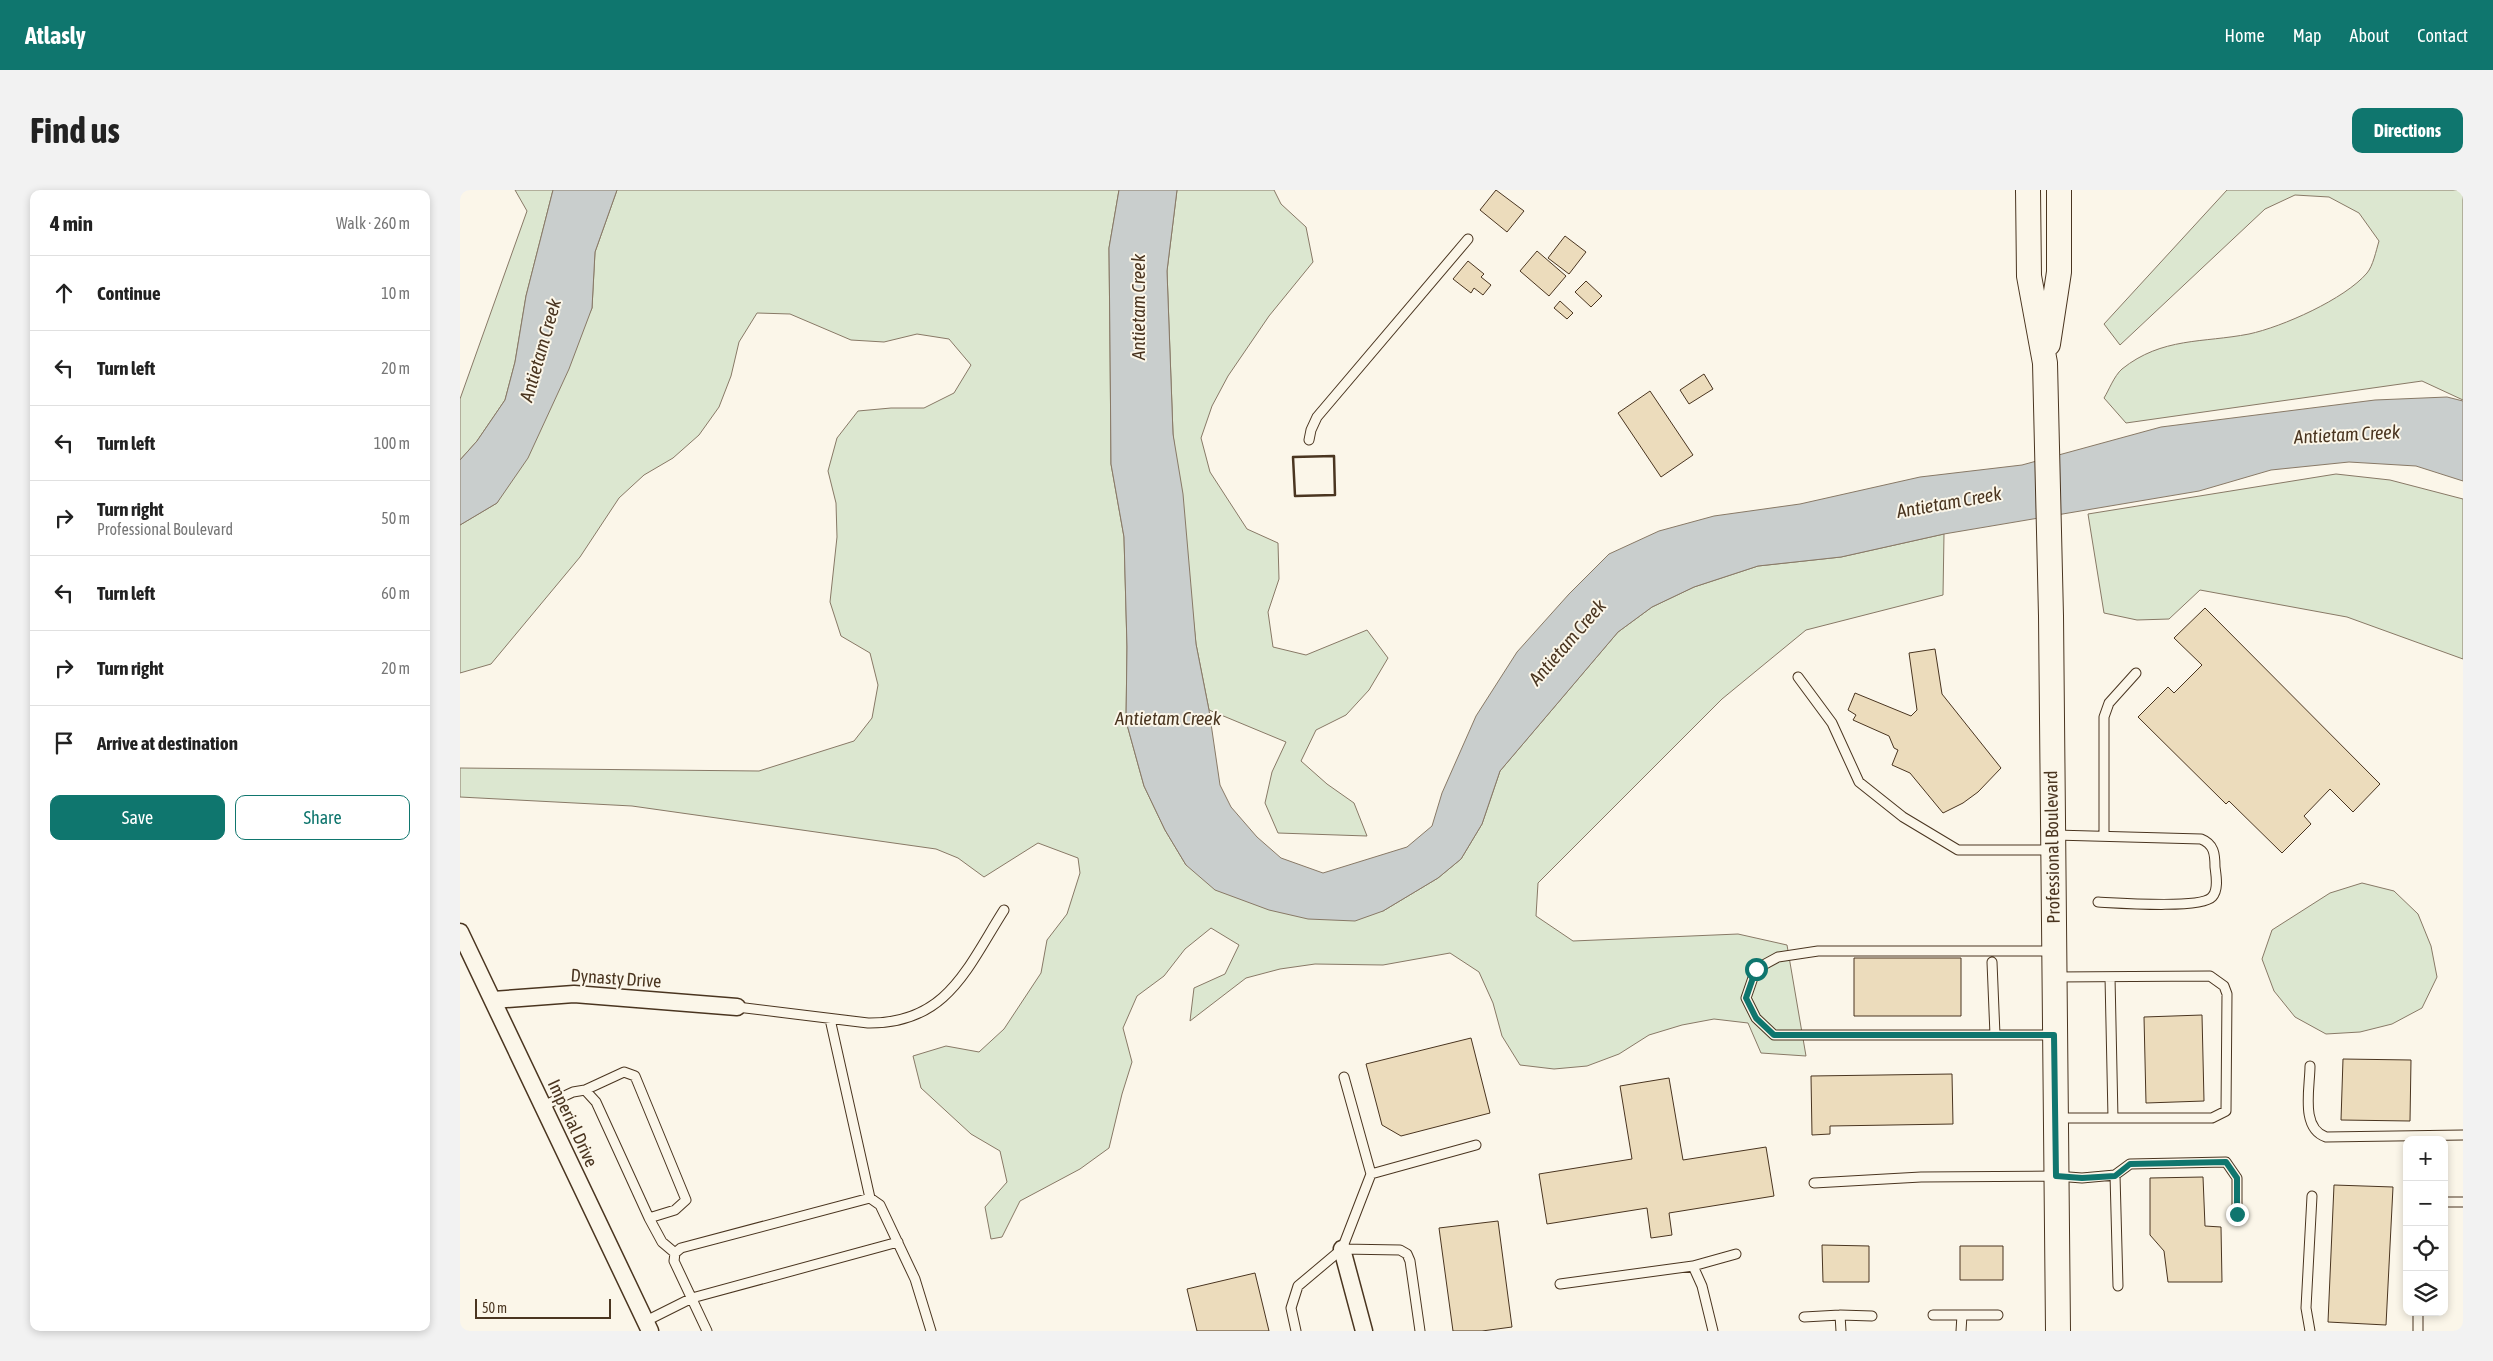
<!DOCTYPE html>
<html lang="en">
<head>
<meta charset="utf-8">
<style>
	body { margin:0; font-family:"Asap Condensed",sans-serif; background:#f2f2f2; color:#222 }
	.controls { position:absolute; right:15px; bottom:15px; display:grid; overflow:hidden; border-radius:10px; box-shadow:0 2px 8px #0003 }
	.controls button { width:45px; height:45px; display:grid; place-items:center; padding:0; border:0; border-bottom:1px solid #e0e0e0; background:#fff; color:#222; font:25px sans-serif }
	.scale { position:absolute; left:15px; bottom:12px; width:136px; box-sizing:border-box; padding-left:5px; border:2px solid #4a3520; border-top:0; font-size:14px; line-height:18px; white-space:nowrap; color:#4a3520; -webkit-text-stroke:4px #fbf6e9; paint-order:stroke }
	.stop { position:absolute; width:15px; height:15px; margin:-11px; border:4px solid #0f766e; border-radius:50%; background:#fff }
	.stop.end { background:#0f766e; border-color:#fff; box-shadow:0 1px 5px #0008 }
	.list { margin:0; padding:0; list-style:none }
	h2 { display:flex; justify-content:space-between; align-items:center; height:65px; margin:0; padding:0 20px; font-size:21px }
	h2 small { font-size:16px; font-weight:400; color:#767676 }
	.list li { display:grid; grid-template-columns:32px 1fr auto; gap:15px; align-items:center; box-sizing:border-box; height:75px; padding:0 20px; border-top:1px solid #e0e0e0 }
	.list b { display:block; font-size:19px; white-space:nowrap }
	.list p { margin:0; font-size:16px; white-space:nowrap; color:#767676 }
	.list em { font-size:16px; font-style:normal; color:#767676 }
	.actions { display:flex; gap:10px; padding:15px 20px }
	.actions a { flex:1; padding:11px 0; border:1px solid #0f766e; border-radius:10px; text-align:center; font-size:18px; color:#0f766e }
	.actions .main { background:#0f766e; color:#fff }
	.icon { flex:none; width:28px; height:28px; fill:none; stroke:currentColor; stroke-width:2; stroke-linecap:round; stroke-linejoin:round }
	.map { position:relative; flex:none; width:2003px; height:1141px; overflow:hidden; border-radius:10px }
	header { display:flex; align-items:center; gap:30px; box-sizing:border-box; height:70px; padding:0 25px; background:#0f766e; color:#fff }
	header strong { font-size:24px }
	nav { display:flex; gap:28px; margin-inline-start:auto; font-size:18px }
	.intro { display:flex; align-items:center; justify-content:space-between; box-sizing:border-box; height:120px; padding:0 30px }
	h1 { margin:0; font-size:35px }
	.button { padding:12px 22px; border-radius:10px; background:#0f766e; color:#fff; font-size:18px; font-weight:700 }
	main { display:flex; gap:30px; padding:0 30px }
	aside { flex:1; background:#fff; border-radius:10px; box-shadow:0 2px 8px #0003 }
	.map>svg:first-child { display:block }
	.green { fill:#dce7d0; stroke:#887966 }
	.water { fill:#c9cecd; stroke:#887966 }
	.building { fill:#ecdcbc; stroke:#4a3520 }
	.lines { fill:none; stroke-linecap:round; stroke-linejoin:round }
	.lane-casing { stroke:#4a3520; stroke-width:11 }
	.street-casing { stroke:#4a3520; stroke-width:19 }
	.secondary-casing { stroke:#4a3520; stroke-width:26 }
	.lane { stroke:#fbf6e9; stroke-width:9 }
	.street { stroke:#fbf6e9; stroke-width:16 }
	.secondary { stroke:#fbf6e9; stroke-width:24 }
	.wall { stroke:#4a3520; stroke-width:2.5 }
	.route { stroke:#0f766e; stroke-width:6 }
	.labels { text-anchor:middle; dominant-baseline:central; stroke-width:4; stroke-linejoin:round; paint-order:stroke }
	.street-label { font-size:18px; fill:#4a3520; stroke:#fbf6e9 }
	.water-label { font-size:19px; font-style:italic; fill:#4a3520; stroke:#fbf6e9 }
</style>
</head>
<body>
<header>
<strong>Atlasly</strong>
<nav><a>Home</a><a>Map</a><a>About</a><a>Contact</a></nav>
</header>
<div class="intro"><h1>Find us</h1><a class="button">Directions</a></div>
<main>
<aside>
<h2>4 min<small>Walk · 260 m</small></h2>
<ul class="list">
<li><svg class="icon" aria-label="ahead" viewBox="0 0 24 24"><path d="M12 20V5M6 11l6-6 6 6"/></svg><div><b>Continue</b></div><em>10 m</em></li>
<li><svg class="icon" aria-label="left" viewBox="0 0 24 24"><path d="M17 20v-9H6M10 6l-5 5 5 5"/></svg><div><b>Turn left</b></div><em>20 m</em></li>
<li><svg class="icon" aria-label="left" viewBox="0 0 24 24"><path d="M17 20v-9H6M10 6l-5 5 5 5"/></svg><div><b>Turn left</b></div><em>100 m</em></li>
<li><svg class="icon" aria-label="right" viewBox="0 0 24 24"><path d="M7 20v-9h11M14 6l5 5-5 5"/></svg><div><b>Turn right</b><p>Professional Boulevard</p></div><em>50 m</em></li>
<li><svg class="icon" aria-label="left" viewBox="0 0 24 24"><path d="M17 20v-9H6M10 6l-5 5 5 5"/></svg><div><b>Turn left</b></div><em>60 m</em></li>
<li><svg class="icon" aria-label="right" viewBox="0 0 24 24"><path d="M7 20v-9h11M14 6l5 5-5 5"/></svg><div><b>Turn right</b></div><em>20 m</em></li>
<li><svg class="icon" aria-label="arrive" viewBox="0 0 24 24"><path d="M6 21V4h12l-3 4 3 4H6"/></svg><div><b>Arrive at destination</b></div></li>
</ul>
<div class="actions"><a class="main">Save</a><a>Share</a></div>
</aside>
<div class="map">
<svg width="2003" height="1141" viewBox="0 0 2003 1141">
	<rect width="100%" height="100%" fill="#fbf6e9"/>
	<path class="green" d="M 55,0 L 93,0 L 66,106 L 55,172 L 45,210 L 17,251 L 0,270 L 0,209 L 67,21 Z
		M 157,0 L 659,0 L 649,58 L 650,155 L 651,274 L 664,347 L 667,457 L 666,531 L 684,596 L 705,640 L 726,675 L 923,721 L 978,688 L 1001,669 L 1022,634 L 1040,581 L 1158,442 L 1192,417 L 1234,397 L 1298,376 L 1381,367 L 1484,344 L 1483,405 L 1346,440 L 1262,509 L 1078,693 L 1076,726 L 1113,751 L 1278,744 L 1327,755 L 1346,866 L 1301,863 L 1288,833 L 1254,829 L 1222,835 L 1189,845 L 1159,864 L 1127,876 L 1094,879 L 1060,875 L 1042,846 L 1033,813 L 1019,782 L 990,763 L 923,775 L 855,774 L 820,779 L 786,788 L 730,831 L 734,798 L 765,784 L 779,755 L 751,738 L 725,759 L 704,786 L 677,806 L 663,838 L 672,872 L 662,904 L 649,958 L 620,979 L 560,1011 L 542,1047 L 531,1049 L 525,1017 L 547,992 L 540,961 L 511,944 L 461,898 L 453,866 L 486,856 L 519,862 L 544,839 L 581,783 L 587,750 L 607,724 L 620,683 L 618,668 L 578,653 L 524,687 L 498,668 L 476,659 L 172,616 L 0,607 L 0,578 L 299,581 L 394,551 L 412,528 L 418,495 L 410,463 L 381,446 L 370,412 L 377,347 L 376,313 L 368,281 L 377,248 L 398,221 L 431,218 L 464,218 L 494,203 L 511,175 L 489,149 L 457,144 L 424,152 L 391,150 L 330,124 L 297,123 L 279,152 L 271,186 L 259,217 L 239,245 L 213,268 L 184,285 L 159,308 L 120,367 L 31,474 L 0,483 L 0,335 L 37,313 L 132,118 L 135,62 Z
		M 717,0 L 814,0 L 821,14 L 846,37 L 853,72 L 809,126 L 768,186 L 752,216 L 741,248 L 750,282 L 787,339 L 818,353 L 819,389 L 808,422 L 813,457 L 846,465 L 907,440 L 928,468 L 909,500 L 886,525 L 856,540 L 841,571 L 867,594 L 894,613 L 907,646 L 818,643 L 805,613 L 812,582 L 826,552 L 749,520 L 736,454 L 713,244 L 707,81 Z
		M 1767,0 L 2003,0 L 2003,210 L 1962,191 L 1666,233 L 1644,208 C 1649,200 1654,186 1662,179 C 1702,147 1743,153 1789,144 C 1822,137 1885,109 1907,83 C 1913,76 1916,61 1919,51 L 1899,23 L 1869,7 L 1835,5 L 1805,19 L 1660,155 L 1644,134 Z
		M 1876,284 L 1930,290 L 2003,309 L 2003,469 L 1887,427 L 1740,400 L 1709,429 L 1677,430 L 1644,423 L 1628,324 Z
		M 1902,693 L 1934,701 L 1958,724 L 1971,756 L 1977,787 L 1962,818 L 1932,834 L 1900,842 L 1866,844 L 1835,827 L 1814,801 L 1802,769 L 1812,740 L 1870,703 Z"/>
	<path class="water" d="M 93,0 L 157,0 L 135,62 L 132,118 L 109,179 L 68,268 L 37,313 L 0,335 L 0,270 L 17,251 L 45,210 L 55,172 L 66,106 Z
		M 659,0 L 717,0 L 707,81 L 713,244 L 723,304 L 736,454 L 749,520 L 760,595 L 771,617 L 797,647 L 821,668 L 863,683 L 947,657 L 972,636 L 982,603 L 1016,526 L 1057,462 L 1109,404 L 1149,364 L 1199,341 L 1254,326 L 1340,314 L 1460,287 L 1562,275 L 1701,237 L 1915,210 L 1987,207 L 2003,211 L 2003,291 L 1956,276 L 1889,272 L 1811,280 L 1739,301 L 1484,344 L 1381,367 L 1298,376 L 1234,397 L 1192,417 L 1158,442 L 1040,581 L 1022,634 L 1001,669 L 978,688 L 923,721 L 895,731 L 848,729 L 809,720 L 755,700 L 726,675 L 705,640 L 684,596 L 666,531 L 667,457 L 664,347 L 651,274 L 650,155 L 649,58 Z"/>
	<path class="building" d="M 1036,0 L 1064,21 L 1047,42 L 1020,20 Z
		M 1105,46 L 1126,62 L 1109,84 L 1088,68 Z
		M 1077,61 L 1106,86 L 1089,106 L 1060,81 Z
		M 1008,71 L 1024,84 L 1021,87 L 1031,95 L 1023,105 L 1014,98 L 1011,103 L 993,89 Z
		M 1126,91 L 1142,106 L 1131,117 L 1115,102 Z
		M 1100,111 L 1113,123 L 1107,129 L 1094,118 Z
		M 1244,184 L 1253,199 L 1229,214 L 1220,200 Z
		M 1190,201 L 1233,265 L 1201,287 L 1158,223 Z
		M 1745,418 L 1920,594 L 1893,622 L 1870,599 L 1844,626 L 1851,634 L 1822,663 L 1769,611 L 1766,614 L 1678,527 L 1708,497 L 1714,503 L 1742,475 L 1714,448 Z
		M 1475,459 L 1482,504 L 1541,578 L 1518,602 L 1503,613 L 1483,623 L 1450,583 L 1432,575 L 1438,560 L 1434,558 L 1429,546 L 1393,530 L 1396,525 L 1388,520 L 1395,503 L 1451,526 L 1457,520 L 1449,463 Z
		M 1394,768 L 1501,768 L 1501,826 L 1394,826 Z
		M 1742,825 L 1744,911 L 1686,913 L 1684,827 Z
		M 1011,848 L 1030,923 L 941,946 L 922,935 L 906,874 Z
		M 1883,869 L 1951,870 L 1950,931 L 1881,930 Z
		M 1492,884 L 1493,934 L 1370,936 L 1370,944 L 1352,945 L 1351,886 Z
		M 1209,888 L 1223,970 L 1306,957 L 1314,1006 L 1209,1023 L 1212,1045 L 1191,1048 L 1187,1018 L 1087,1034 L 1079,984 L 1172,969 L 1160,896 Z
		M 1743,987 L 1745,1036 L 1761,1037 L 1762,1092 L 1708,1092 L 1704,1061 L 1690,1045 L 1690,988 Z
		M 1874,995 L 1933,997 L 1926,1135 L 1868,1132 Z
		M 1038,1031 L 1052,1137 L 1022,1141 L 993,1141 L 979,1038 Z
		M 1362,1055 L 1409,1056 L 1409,1092 L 1363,1092 Z
		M 1500,1056 L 1543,1056 L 1543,1090 L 1500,1090 Z
		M 795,1083 L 809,1141 L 737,1141 L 727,1099 Z"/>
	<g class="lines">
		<defs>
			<path id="lane" d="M 849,250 L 851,240 L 857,227 L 1008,49
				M 1338,487 L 1372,533 L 1399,592 L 1443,627 L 1498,660 L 1592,660
				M 1595,645 L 1741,649 C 1754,654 1755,664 1755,677 C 1756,685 1759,700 1752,707 C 1741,719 1658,713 1638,712
				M 1644,645 L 1644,527 L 1649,513 L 1676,483
				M 1593,761 L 1358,761 L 1318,767 L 1296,779 L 1286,808 L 1296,828 L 1314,845 L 1594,845
				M 1532,772 L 1535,845
				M 1595,787 L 1750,786 L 1764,796 L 1767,804 L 1766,921 L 1752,928 L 1596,928
				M 1650,787 L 1653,928
				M 277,817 L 408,833 C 487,834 507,778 544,720
				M 370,829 L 410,1008
				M 1850,876 C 1850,898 1840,938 1866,947 L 2003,945
				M 884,887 L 911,984
				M 125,900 L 164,882 L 175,886 L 226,1010 L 215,1020 L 189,1028
				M 83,916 L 113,902 L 125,900 L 136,912 L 189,1028 L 202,1052 L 215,1063
				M 1655,985 L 1658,1096
				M 1354,993 L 1461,987 L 1596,986 L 1622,988 L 1655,985 L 1670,974 L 1766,972 L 1777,988 L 1777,1024
				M 1984,1012 L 2003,1012
				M 882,1059 L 940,1060 L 947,1064 L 950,1071 L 960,1141
				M 1233,1076 L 1276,1064
				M 1100,1094 L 1233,1076 L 1242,1096 L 1253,1141
				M 1473,1125 L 1502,1125
				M 1344,1127 L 1380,1125
				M 186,1131 L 232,1108 L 438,1052
				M 247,1141 L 214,1071 L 215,1063 L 221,1058 L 410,1008 L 420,1015 L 455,1089 L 471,1141
				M 836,1141 L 831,1118 L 838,1096 L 882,1059 L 911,984 L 1016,955
				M 1381,1141 L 1380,1125 L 1412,1126
				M 1501,1141 L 1502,1125 L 1538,1125
				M 1850,1141 L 1846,1118 L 1852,1006
				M 1958,1141 L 1958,1122"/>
			<path id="street" d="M 0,742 L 190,1141
				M 33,810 L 114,804 L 277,817
				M 882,1059 L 904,1141"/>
			<path id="secondary" d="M 1568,0 L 1569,86 L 1585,173 L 1591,426 L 1598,1141
				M 1588,154 L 1599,82 L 1599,0"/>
		</defs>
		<use href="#lane" class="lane-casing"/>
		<use href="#street" class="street-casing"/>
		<use href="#secondary" class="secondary-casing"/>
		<use href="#lane" class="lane"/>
		<use href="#street" class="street"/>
		<use href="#secondary" class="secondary"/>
		<path class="wall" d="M 874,266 L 875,305 L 835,306 L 833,267 Z"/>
	</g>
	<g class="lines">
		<path class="route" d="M 1296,779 L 1286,808 L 1296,828 L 1314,845 L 1594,845 L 1596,986 L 1622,988 L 1655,986 L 1670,974 L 1766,972 L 1777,988 L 1777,1024"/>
	</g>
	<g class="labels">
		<g class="street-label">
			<text transform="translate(1592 657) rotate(-91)">Professional Boulevard</text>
			<text transform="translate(156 788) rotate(4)">Dynasty Drive</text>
			<text transform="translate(113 933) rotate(65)">Imperial Drive</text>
		</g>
		<g class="water-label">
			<text transform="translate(678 117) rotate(-90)">Antietam Creek</text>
			<text transform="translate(80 160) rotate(-74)">Antietam Creek</text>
			<text transform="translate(1887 244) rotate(-3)">Antietam Creek</text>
			<text transform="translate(1489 312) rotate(-10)">Antietam Creek</text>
			<text transform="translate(1107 452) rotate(-49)">Antietam Creek</text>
			<text x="708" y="528">Antietam Creek</text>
		</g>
	</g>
</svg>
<div class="controls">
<button>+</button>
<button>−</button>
<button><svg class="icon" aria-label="locate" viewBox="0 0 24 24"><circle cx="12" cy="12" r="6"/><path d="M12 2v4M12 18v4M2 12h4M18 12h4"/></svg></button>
<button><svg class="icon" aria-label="layers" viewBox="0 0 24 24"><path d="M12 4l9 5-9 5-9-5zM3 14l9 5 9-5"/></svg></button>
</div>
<div class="scale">50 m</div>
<div class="stop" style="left:1296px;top:779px"></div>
<div class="stop end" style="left:1777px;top:1024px"></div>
</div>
</main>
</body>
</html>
